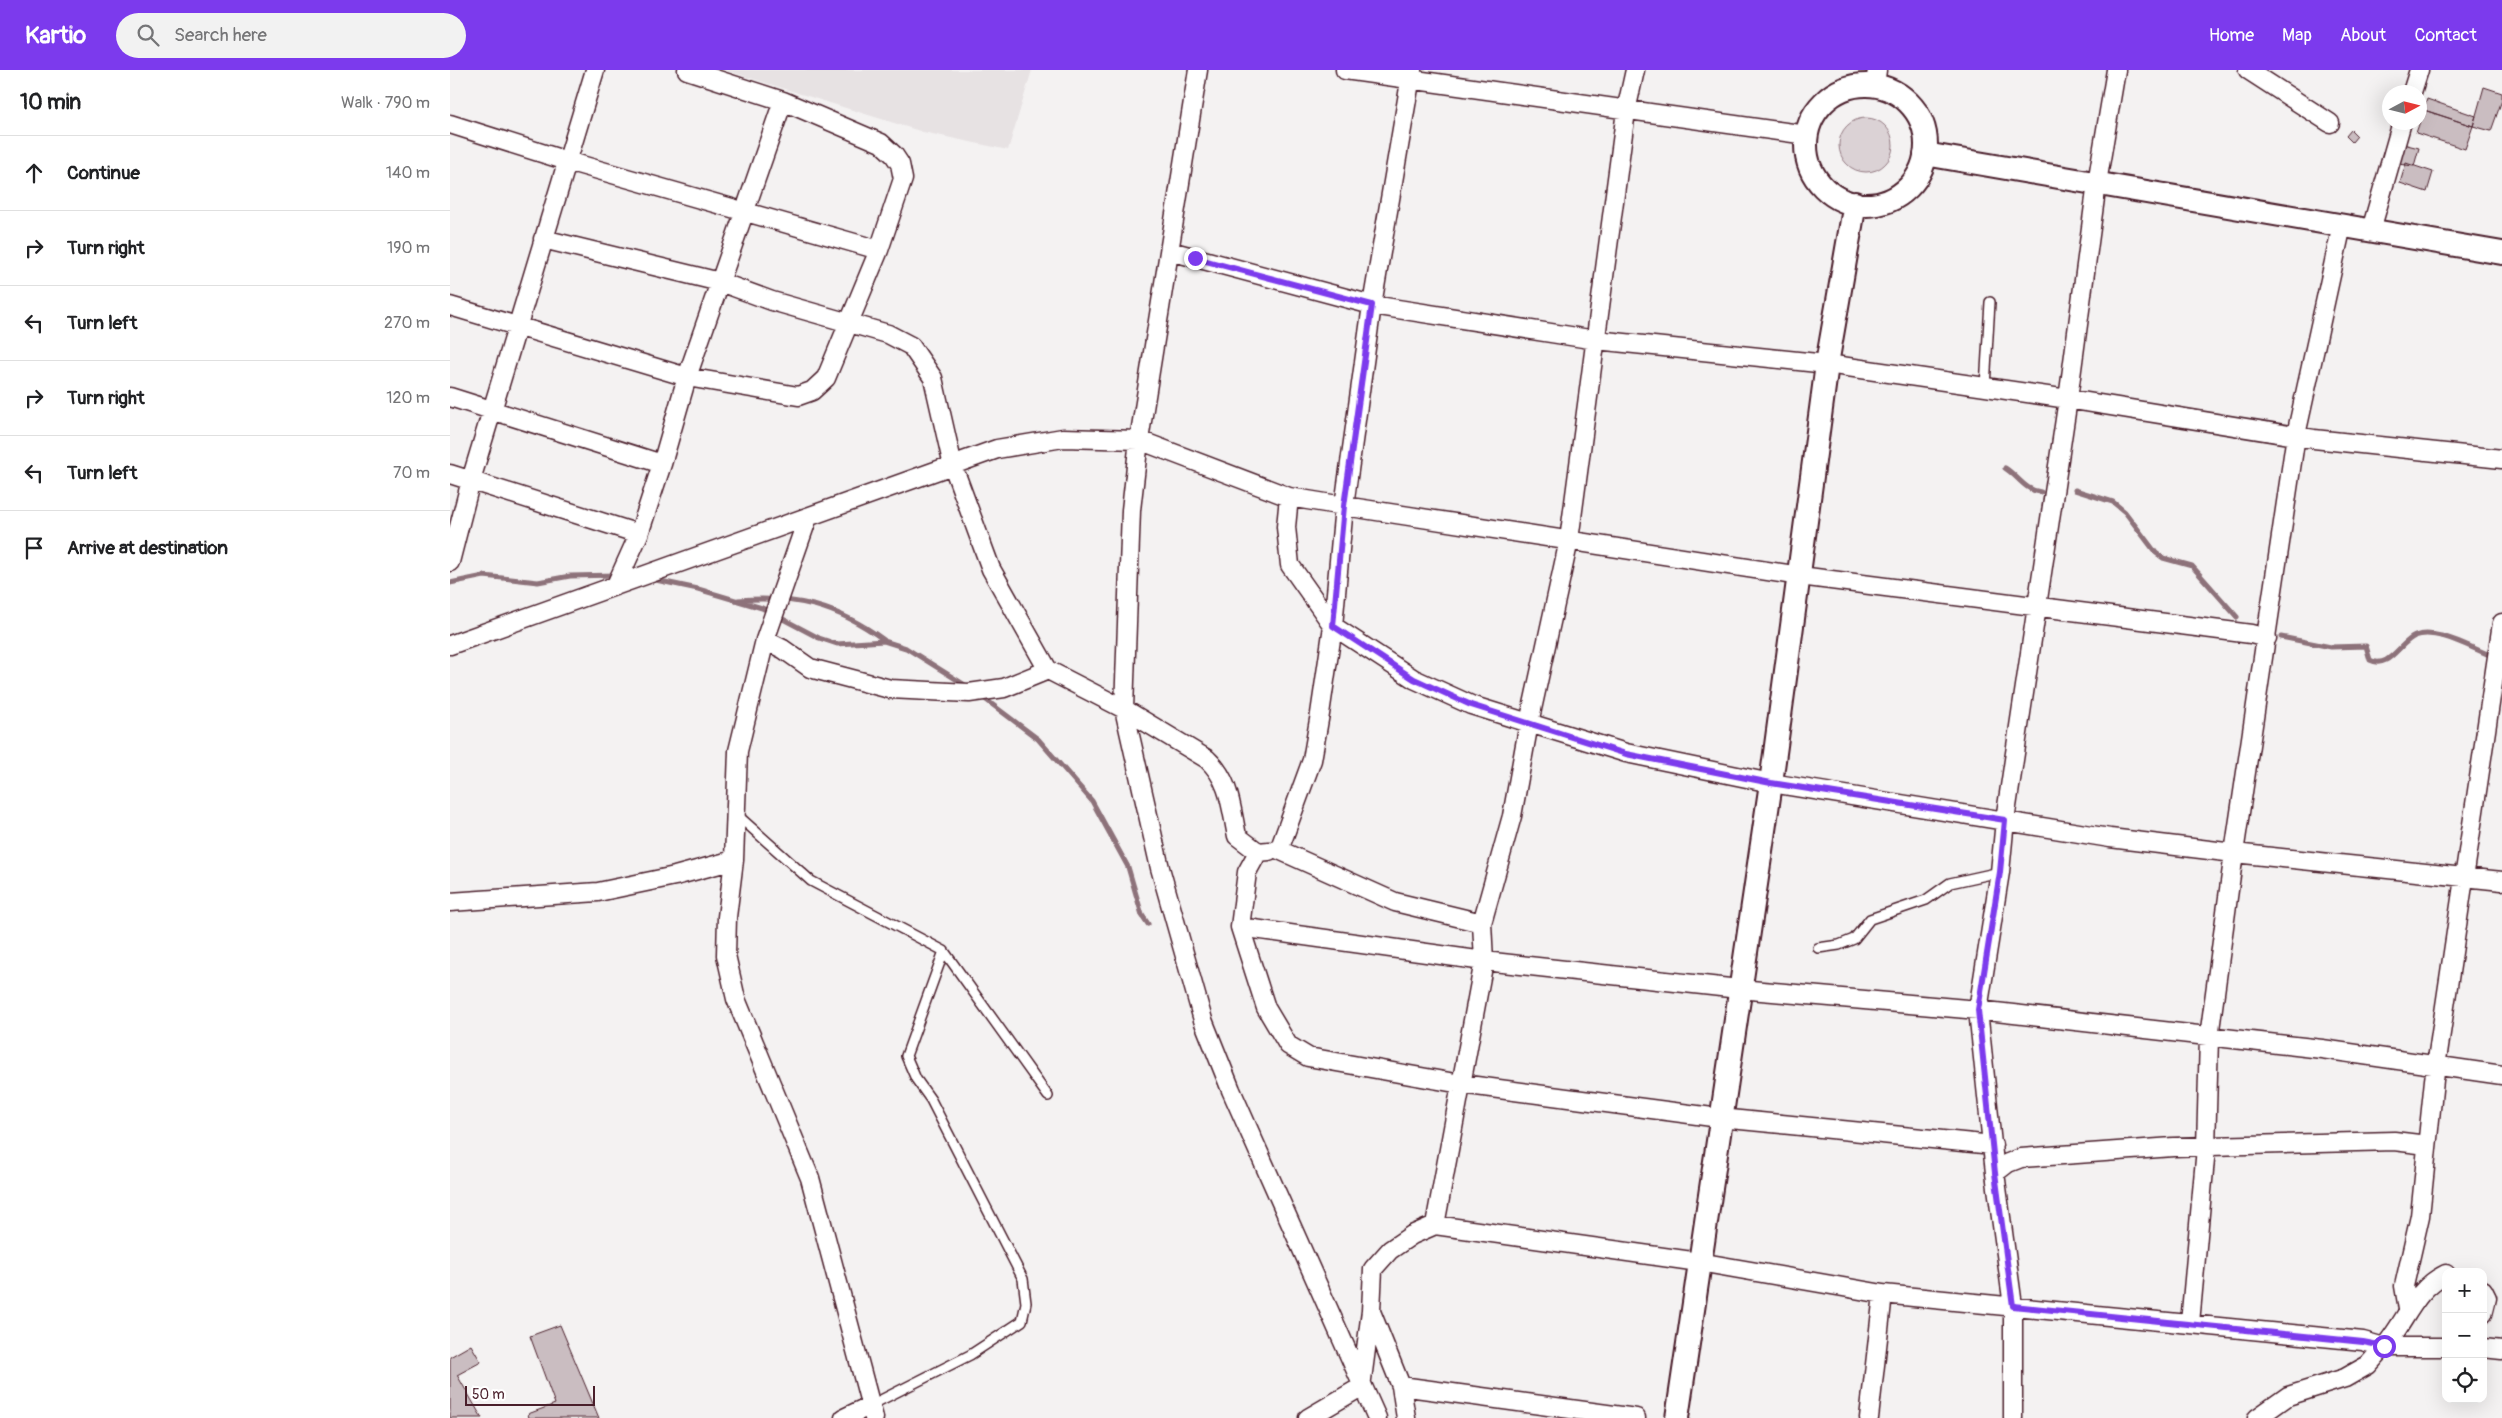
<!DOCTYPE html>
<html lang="en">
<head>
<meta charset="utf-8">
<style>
	body { margin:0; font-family:Pangolin,sans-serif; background:#f2f2f2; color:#202124 }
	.controls { position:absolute; right:15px; bottom:15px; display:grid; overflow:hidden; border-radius:10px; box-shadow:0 5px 20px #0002 }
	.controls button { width:45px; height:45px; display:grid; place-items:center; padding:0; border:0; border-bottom:1px solid #e0e0e0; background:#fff; color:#202124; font:25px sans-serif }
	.compass { position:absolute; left:1932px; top:15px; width:45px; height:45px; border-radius:50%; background:#fff; box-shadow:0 5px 20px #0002; rotate:83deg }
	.scale { position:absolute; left:15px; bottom:12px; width:130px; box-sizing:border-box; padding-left:5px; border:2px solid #4a1f2b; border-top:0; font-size:14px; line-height:18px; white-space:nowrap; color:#4a1f2b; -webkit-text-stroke:4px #fff; paint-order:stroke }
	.stop { position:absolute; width:15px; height:15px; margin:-11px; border:4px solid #7c3aed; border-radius:50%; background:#fff }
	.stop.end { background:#7c3aed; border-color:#fff; box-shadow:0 1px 5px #0008 }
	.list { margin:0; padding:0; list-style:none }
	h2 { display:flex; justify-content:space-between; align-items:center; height:65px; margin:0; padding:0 20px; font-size:21px }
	h2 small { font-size:16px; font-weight:400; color:#757577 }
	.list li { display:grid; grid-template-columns:32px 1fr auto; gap:15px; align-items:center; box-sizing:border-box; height:75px; padding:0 20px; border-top:1px solid #e0e0e0 }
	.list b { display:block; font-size:19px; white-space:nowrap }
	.list em { font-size:16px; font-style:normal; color:#757577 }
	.icon { flex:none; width:28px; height:28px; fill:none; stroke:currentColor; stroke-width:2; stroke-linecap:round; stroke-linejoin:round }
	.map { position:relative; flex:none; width:2052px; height:1348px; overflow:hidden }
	header { display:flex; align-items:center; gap:30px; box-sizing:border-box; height:70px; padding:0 25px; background:#7c3aed; color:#fff }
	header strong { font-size:24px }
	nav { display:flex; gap:28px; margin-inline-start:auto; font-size:18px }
	.search { width:350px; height:45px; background:#f2f2f2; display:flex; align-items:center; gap:12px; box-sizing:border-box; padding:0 18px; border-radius:28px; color:#757577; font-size:19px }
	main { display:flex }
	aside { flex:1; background:#fff }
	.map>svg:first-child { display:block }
	.built { fill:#e7e2e3 }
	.green { fill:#dbd2d5; stroke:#927880 }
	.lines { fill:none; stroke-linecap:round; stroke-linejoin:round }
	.stream { stroke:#8d727a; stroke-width:5 }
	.building { fill:#cabdc1; stroke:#4a1f2b }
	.service-casing { stroke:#4a1f2b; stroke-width:12 }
	.minor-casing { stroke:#4a1f2b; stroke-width:21 }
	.tertiary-casing { stroke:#4a1f2b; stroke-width:26 }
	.service { stroke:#fff; stroke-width:9 }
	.minor { stroke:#fff; stroke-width:18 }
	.tertiary { stroke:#fff; stroke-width:22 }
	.route { stroke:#7c3aed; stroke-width:6 }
</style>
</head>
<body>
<header>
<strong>Kartio</strong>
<div class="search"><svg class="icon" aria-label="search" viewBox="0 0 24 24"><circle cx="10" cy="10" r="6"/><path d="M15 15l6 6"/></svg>Search here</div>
<nav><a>Home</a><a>Map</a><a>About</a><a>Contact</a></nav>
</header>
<main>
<aside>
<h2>10 min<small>Walk · 790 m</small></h2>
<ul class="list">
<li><svg class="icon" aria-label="ahead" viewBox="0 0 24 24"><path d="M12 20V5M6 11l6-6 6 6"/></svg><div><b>Continue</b></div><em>140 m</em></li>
<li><svg class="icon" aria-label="right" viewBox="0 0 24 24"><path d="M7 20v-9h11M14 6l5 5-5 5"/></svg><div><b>Turn right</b></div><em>190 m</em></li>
<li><svg class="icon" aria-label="left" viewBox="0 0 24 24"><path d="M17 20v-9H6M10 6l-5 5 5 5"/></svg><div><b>Turn left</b></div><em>270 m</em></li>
<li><svg class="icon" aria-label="right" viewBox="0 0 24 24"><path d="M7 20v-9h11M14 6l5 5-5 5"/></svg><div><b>Turn right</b></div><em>120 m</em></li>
<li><svg class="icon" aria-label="left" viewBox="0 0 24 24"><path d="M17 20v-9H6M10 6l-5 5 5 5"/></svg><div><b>Turn left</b></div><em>70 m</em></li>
<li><svg class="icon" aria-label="arrive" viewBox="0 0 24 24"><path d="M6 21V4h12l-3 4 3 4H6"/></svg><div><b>Arrive at destination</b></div></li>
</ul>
</aside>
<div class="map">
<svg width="2052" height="1348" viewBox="0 0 2052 1348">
	<rect width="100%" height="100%" fill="#f4f2f2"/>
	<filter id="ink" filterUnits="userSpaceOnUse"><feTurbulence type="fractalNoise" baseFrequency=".02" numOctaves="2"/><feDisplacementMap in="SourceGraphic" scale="10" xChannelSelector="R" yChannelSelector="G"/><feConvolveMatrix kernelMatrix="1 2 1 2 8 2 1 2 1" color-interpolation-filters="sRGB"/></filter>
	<g filter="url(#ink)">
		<path class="built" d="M 274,0 L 582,0 L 558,80 L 473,62 Z"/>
		<path class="green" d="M1389 75a27 27 0 1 1 54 0a27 27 0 1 1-54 0Z"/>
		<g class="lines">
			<path class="stream" d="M 1555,398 C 1568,406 1575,421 1591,422
				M 1625,420 L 1663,432 L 1675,442 L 1706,483 L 1713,488 L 1742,496 L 1787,547
				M 201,509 L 248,519 L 312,538 L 369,568 L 387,574 L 434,571 L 456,578 L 520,618
				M 0,513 L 34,506 L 88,512 L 120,506 L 167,505
				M 288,530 C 345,525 388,536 434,570
				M 1831,567 L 1881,577 L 1916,576 L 1920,590 C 1939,600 1949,573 1965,566 C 1987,557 2022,579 2045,587
				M 531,626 L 588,669 L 642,731 L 678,797 L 692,845 L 698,854"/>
		</g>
		<path class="building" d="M 2034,17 L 2052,23 L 2052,30 L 2041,61 L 2023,56 Z
			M 1977,29 L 2026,46 L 2023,56 L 1974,40 Z
			M 1974,40 L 2023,56 L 2015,79 L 1966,63 Z
			M 1901,60 L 1907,66 L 1902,72 L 1896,66 Z
			M 1953,74 L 1969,78 L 1964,96 L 1947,94 Z
			M 1956,93 L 1983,102 L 1977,122 L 1950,113 Z
			M 110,1255 L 149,1348 L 79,1348 L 78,1344 L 105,1334 L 80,1266 Z
			M 21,1275 L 31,1292 L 7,1305 L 32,1348 L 0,1348 L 0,1287 Z"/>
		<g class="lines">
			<defs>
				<path id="service" d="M 1535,317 L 1540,232
					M 286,744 L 361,811 L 494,881 L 598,1026
					M 1368,878 L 1389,875 L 1404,869 L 1420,849 L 1476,830 L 1500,813 L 1550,802
					M 421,1335 L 520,1285 L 572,1251 L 576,1233 L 573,1209 L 481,1030 L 466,1009 L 456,986 L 494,881"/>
				<path id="minor" d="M 748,0 L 689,370 L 681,440 L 674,639 L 710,798 L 753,950 L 781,1020 L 927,1348
					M 895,0 L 1357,65
					M 962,0 L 922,235 L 894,436 L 883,556 L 870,644 L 862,690 L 829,780 L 945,832 L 1032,853
					M 1798,0 L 1880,53
					M 1425,15 L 1427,0
					M 1962,22 L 1969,0
					M 0,54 L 117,91 L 429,180 L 453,109 L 450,94 L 444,85 L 431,73 L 333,31 L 237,0
					M 1921,160 L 1952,52
					M 93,169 L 270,212 L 322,231 L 438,264 L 461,276 L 483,308 L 503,396 L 541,499 L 598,600 L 674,639 L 757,689 C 780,710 781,737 787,766 L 808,782
					M 720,181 L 922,235 L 1146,270 L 1377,294 L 1618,329 L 1864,369 L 2052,389
					M 0,236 L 237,307 L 348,326 L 362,321 L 376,308 L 429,180
					M 0,327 L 212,394
					M 0,404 L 189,464
					M 839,427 L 836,457 L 840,495 L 883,556 L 964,609 L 1021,635 L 1079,653 L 1176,683 L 1321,713 L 1660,768 L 1784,783 L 2052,811
					M 358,447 L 315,570 L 288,681 L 284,790 L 277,847 L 276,885 L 286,929 L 360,1108 L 424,1348
					M 0,492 L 21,410 L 145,0
					M 166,515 L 189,464 L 212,394 L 237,307 L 333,31
					M 315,570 L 333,579 L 360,598 L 440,619 L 519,623 L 554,618 L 598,600
					M 0,575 L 547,379 L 613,368 L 689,370 L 839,427 L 894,436 L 1350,506 L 1801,564 L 1817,568
					M 819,781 L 808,782 L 797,802 L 790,857 L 816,938 L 838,975 L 858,987 L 1011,1014 L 1270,1048 L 1543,1075
					M 0,832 L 148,822 L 225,806 L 284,790
					M 790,857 L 1034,891 L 1289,919 L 1528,940 L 1872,979 L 2052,1005
					M 1545,1103 L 1558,1093 L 1571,1088 L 1723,1077 L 1944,1071 L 1977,1075
					M 985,1155 L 1034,891 L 1032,853 L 1062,746 L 1079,653 L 1119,470 L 1176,41 L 1185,0
					M 2033,1220 L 2037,1228 L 2033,1244
					M 1958,1239 L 1954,1216 L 1970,1146 L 1984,1010 L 2052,553
					M 922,1244 L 951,1316 L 956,1348
					M 1740,1253 L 1756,1078 L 1759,967 L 1784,783 L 1846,365 L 1892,155
					M 2033,1278 L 2052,1280
					M 951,1316 L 1186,1348
					M 394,1348 L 421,1335
					M 858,1348 L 911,1317 L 921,1241 L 923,1199 L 940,1180 L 962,1165 L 985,1155 L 1249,1192 L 1433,1224 L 1913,1271 L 1934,1277 C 1956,1252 1964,1219 1996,1204
					M 1419,1348 L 1433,1224
					M 1563,1348 L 1563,1236 L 1545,1103 L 1528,940 L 1550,802 L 1555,750 L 1618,329 L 1647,113 L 1666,0
					M 1807,1348 L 1838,1326 L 1895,1308 L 1918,1295 L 1934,1277 L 1996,1277"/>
				<path id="tertiary" d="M1356 75a60 60 0 1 1 120 0a60 60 0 1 1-120 0Z
					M 1475,84 L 2052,183
					M 1227,1348 L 1321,713 L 1377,294 L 1405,133"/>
			</defs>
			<use href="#service" class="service-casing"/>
			<use href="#minor" class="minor-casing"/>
			<use href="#tertiary" class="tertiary-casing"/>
			<use href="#service" class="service"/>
			<use href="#minor" class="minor"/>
			<use href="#tertiary" class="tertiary"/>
		</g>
	</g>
	<g class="lines" filter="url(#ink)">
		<path class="route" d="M 745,188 L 922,235 L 894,436 L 883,556 L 964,609 L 1021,635 L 1176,684 L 1321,713 L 1555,750 L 1550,802 L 1528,940 L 1545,1103 L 1563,1236 L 1913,1272 L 1934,1276"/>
	</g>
</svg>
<div class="controls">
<button>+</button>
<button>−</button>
<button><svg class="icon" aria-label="locate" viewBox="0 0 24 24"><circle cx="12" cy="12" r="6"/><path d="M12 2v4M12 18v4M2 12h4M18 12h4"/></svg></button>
</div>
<svg class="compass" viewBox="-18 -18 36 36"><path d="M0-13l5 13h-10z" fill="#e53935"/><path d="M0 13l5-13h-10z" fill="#757577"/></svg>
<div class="scale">50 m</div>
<div class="stop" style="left:1934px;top:1276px"></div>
<div class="stop end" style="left:745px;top:188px"></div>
</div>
</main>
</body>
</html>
